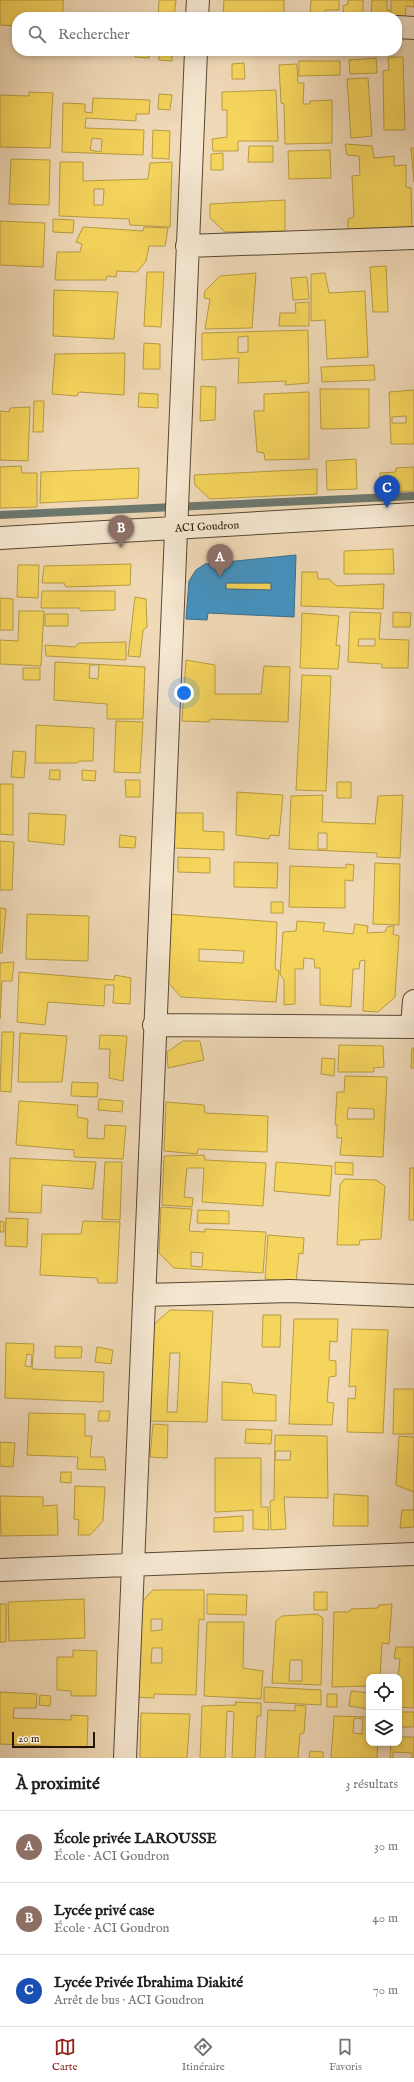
<!DOCTYPE html>
<html lang="fr">
<head>
<meta charset="utf-8">
<style>
	body { margin:0; font-family:"IM FELL English",serif; background:#f6f6f6; color:#202124 }
	.controls { position:absolute; right:12px; bottom:12px; display:grid; overflow:hidden; border-radius:8px; box-shadow:0 2px 6px #0003 }
	.controls button { width:36px; height:36px; display:grid; place-items:center; padding:0; border:0; border-bottom:1px solid #e0e0e0; background:#fff; color:#202124; font:20px sans-serif }
	.scale { position:absolute; left:12px; bottom:10px; width:83px; box-sizing:border-box; padding-left:4px; border:2px solid #261606; border-top:0; font-size:11px; line-height:14px; white-space:nowrap; color:#261606; -webkit-text-stroke:3px #f5e6d0; paint-order:stroke }
	.you { position:absolute; left:184px; top:693px; width:14px; height:14px; margin:-10px; border:3px solid #fff; border-radius:50%; background:#1a73e8; box-shadow:0 0 0 6px #1a73e833 }
	.badge { display:grid; place-items:center; width:26px; height:26px; border-radius:50%; background:#8f2418; color:#fff; font-size:13px; font-weight:700 }
	.pin { position:absolute; translate:-50% -33px; filter:drop-shadow(0 1px 2px #0008) }
	.pin::after { content:''; position:absolute; top:21px; width:14px; height:12px; background:inherit; clip-path:polygon(0 0,100% 0,50% 100%) }
	.list { margin:0; padding:0; list-style:none }
	h2 { display:flex; justify-content:space-between; align-items:center; height:52px; margin:0; padding:0 16px; font-size:17px }
	h2 small { font-size:13px; font-weight:400; color:#757577 }
	.list li { display:grid; grid-template-columns:26px 1fr auto; gap:12px; align-items:center; box-sizing:border-box; height:72px; padding:0 16px; border-top:1px solid #e0e0e0 }
	.list b { display:block; font-size:15px; white-space:nowrap }
	.list p { margin:0; font-size:13px; white-space:nowrap; color:#757577 }
	.list em { font-size:13px; font-style:normal; color:#757577 }
	.icon { flex:none; width:22px; height:22px; fill:none; stroke:currentColor; stroke-width:2; stroke-linecap:round; stroke-linejoin:round }
	.map { position:relative; flex:none; width:414px; height:1758px; overflow:hidden }
	.search { position:absolute; background:#fff; box-shadow:0 2px 6px #0003; left:12px; right:12px; top:12px; height:44px; display:flex; align-items:center; gap:10px; box-sizing:border-box; padding:0 14px; border-radius:16px; color:#757577; font-size:15px }
	.sheet { height:268px; background:#fff }
	nav { display:flex; justify-content:space-around; align-items:center; box-sizing:border-box; height:56px; border-top:1px solid #e0e0e0; background:#fff; font-size:11px; color:#757577 }
	nav a { display:grid; justify-items:center; gap:2px }
	nav .on { color:#8f2418 }
	.map>svg:first-child { display:block }
	.homes { fill:#f6d55c; stroke:#b89c42; fill-rule:evenodd }
	.schools { fill:#4393c3; stroke:#3a6e8a; fill-rule:evenodd }
	.lines { fill:none; stroke-linecap:round; stroke-linejoin:round }
	.stream { stroke:#6c786f; stroke-width:8 }
	.minor-casing { stroke:#584732; stroke-width:24 }
	.minor { stroke:#f5e6d0; stroke-width:22 }
	.labels { text-anchor:middle; dominant-baseline:central; stroke-width:4; stroke-linejoin:round; paint-order:stroke }
	.street-label { font-size:11px; fill:#261606; stroke:#f5e6d0 }
</style>
</head>
<body>
<div class="map">
<svg width="414" height="1758" viewBox="0 0 414 1758">
	<rect width="100%" height="100%" fill="#f0d9b7"/>
	<filter id="stains"><feTurbulence type="fractalNoise" baseFrequency=".005" numOctaves="4"/><feColorMatrix values="0 0 0 0 .2 0 0 0 0 .09 0 0 0 0 .02 0 0 0 .5 -.17"/></filter>
	<radialGradient id="worn" r=".72"><stop offset=".6" stop-color="#630" stop-opacity="0"/><stop offset="1" stop-color="#630" stop-opacity=".3"/></radialGradient>
	<path class="homes" d="M 0,0 L 63,0 L 63,17 L 17,17 L 17,26 L 0,25 Z
		M 159,0 L 176,0 L 174,17 L 158,17 Z
		M 224,0 L 284,0 L 284,17 L 223,17 Z
		M 311,0 L 339,0 L 339,10 L 325,10 L 325,17 L 310,17 Z
		M 348,0 L 363,0 L 363,17 L 370,17 L 344,17 L 343,6 L 348,4 Z
		M 372,0 L 387,0 L 387,10 L 390,10 L 390,17 L 371,17 Z
		M 391,0 L 414,0 L 414,7 L 406,6 L 405,23 L 397,17 L 391,17 Z
		M 135,51 L 149,51 L 149,58 L 135,57 Z
		M 159,51 L 172,51 L 172,61 L 159,60 Z
		M 388,57 L 403,57 L 405,130 L 384,130 L 383,71 L 389,70 Z
		M 376,58 L 377,73 L 350,74 L 349,60 Z
		M 299,61 L 340,61 L 340,75 L 299,76 Z
		M 244,63 L 245,79 L 232,79 L 232,64 Z
		M 297,64 L 298,83 L 304,83 L 303,104 L 310,104 L 310,101 L 332,100 L 332,143 L 285,144 L 284,104 L 281,103 L 279,65 Z
		M 368,78 L 372,136 L 351,138 L 347,79 Z
		M 276,90 L 278,141 L 238,141 L 238,151 L 213,151 L 212,139 L 227,137 L 227,110 L 222,110 L 222,92 Z
		M 29,92 L 53,93 L 50,148 L 0,147 L 0,95 L 29,96 Z
		M 159,94 L 172,95 L 170,110 L 158,109 Z
		M 93,98 L 150,100 L 149,114 L 136,114 L 136,121 L 86,118 L 85,128 L 144,130 L 143,155 L 62,152 L 63,103 L 85,104 L 85,112 L 92,113 ZM 92,138 L 102,139 L 101,152 L 90,150 Z
		M 153,130 L 170,131 L 169,159 L 152,158 Z
		M 345,144 L 372,146 L 374,158 L 394,156 L 394,166 L 406,165 L 406,187 L 411,188 L 412,229 L 348,231 L 348,219 L 354,217 L 352,176 L 360,175 L 359,156 L 347,155 Z
		M 249,146 L 273,146 L 273,162 L 248,162 Z
		M 411,148 L 414,148 L 414,182 Z
		M 330,150 L 331,178 L 289,179 L 288,151 Z
		M 223,153 L 223,170 L 211,170 L 211,154 Z
		M 11,159 L 50,160 L 49,205 L 9,204 Z
		M 60,162 L 83,162 L 83,181 L 148,179 L 150,163 L 172,162 L 170,227 L 130,225 L 129,219 L 59,216 ZM 94,189 L 104,189 L 103,205 L 94,205 Z
		M 285,200 L 285,231 L 225,232 L 210,218 L 210,204 Z
		M 53,219 L 74,220 L 73,233 L 53,232 Z
		M 0,221 L 45,223 L 43,267 L 0,265 Z
		M 83,227 L 143,231 L 144,227 L 168,228 L 165,246 L 149,246 L 146,261 L 137,272 L 117,271 L 116,277 L 107,276 L 106,280 L 55,280 L 57,252 L 80,252 L 82,244 L 76,242 Z
		M 386,266 L 388,312 L 373,312 L 370,267 Z
		M 147,272 L 164,272 L 161,327 L 144,326 Z
		M 256,273 L 252,328 L 205,329 L 210,299 L 204,298 L 205,291 L 220,276 Z
		M 325,273 L 329,293 L 365,291 L 368,357 L 327,359 L 325,320 L 311,321 L 311,274 Z
		M 307,277 L 309,299 L 293,300 L 291,278 Z
		M 54,290 L 118,292 L 114,339 L 53,336 Z
		M 309,302 L 309,326 L 279,326 L 280,313 L 296,313 L 295,303 Z
		M 308,330 L 309,383 L 285,385 L 286,381 L 238,383 L 239,358 L 202,360 L 202,333 ZM 248,336 L 248,352 L 238,353 L 238,337 Z
		M 144,343 L 160,344 L 160,369 L 143,369 Z
		M 125,353 L 124,395 L 79,392 L 77,396 L 52,394 L 55,354 Z
		M 374,365 L 375,380 L 322,382 L 321,367 Z
		M 201,386 L 216,387 L 215,420 L 200,421 Z
		M 320,389 L 369,389 L 369,428 L 321,429 Z
		M 414,390 L 414,444 L 391,444 L 389,392 ZM 406,416 L 406,423 L 392,423 L 392,417 Z
		M 309,392 L 309,459 L 265,460 L 264,453 L 257,452 L 254,411 L 264,411 L 264,394 Z
		M 139,393 L 158,394 L 158,408 L 138,407 Z
		M 34,401 L 44,401 L 43,432 L 33,432 Z
		M 30,407 L 28,461 L 0,460 L 0,411 L 9,412 L 10,408 Z
		M 356,459 L 357,489 L 327,490 L 326,461 Z
		M 21,466 L 22,473 L 37,473 L 37,507 L 0,508 L 0,467 Z
		M 414,467 L 414,491 L 380,492 L 380,473 L 396,472 L 396,468 Z
		M 139,468 L 138,498 L 40,503 L 41,472 Z
		M 317,469 L 317,494 L 210,499 L 195,485 L 194,475 Z
		M 393,549 L 394,574 L 344,574 L 344,551 Z
		M 131,564 L 130,585 L 66,587 L 64,583 L 42,583 L 44,566 Z
		M 18,565 L 39,565 L 38,598 L 17,597 Z
		M 302,572 L 317,572 L 318,579 L 329,579 L 337,586 L 384,584 L 383,609 L 301,606 Z
		M 226,583 L 271,583 L 271,590 L 226,589 Z
		M 42,591 L 115,591 L 115,610 L 81,611 L 79,608 L 41,608 Z
		M 135,597 L 146,599 L 147,627 L 143,630 L 140,657 L 128,656 Z
		M 0,598 L 13,599 L 13,630 L 0,630 Z
		M 19,611 L 44,611 L 41,666 L 0,664 L 0,640 L 18,641 Z
		M 350,612 L 381,613 L 379,639 L 409,640 L 408,668 L 382,668 L 382,664 L 348,662 ZM 359,639 L 375,639 L 375,646 L 358,646 Z
		M 393,612 L 411,613 L 410,627 L 393,627 Z
		M 302,613 L 339,616 L 336,645 L 340,646 L 338,669 L 300,668 Z
		M 45,614 L 68,614 L 68,626 L 45,626 Z
		M 126,642 L 126,660 L 46,656 L 45,645 L 75,647 L 79,643 Z
		M 186,660 L 215,665 L 215,694 L 261,694 L 264,666 L 290,667 L 288,722 L 210,719 L 209,722 L 182,721 Z
		M 55,662 L 145,667 L 143,719 L 107,719 L 107,704 L 54,700 ZM 90,665 L 99,665 L 98,679 L 89,678 Z
		M 23,668 L 40,668 L 40,680 L 23,680 Z
		M 302,675 L 331,676 L 326,791 L 296,790 Z
		M 116,721 L 143,722 L 140,773 L 114,772 Z
		M 36,725 L 94,728 L 93,761 L 79,761 L 77,763 L 35,763 Z
		M 13,751 L 26,752 L 24,778 L 11,777 Z
		M 50,770 L 60,770 L 60,780 L 49,779 Z
		M 82,770 L 96,771 L 95,781 L 82,780 Z
		M 125,780 L 140,780 L 140,797 L 126,797 Z
		M 337,782 L 351,782 L 351,798 L 337,798 Z
		M 0,784 L 13,784 L 13,835 L 0,834 Z
		M 237,792 L 283,795 L 279,836 L 270,835 L 269,839 L 236,835 Z
		M 323,795 L 322,822 L 375,824 L 378,796 L 403,795 L 400,858 L 377,857 L 377,853 L 289,849 L 291,796 ZM 318,833 L 327,833 L 327,849 L 318,849 Z
		M 29,813 L 66,815 L 64,845 L 28,841 Z
		M 174,813 L 203,813 L 203,831 L 224,832 L 224,850 L 174,848 Z
		M 120,835 L 136,837 L 135,848 L 119,847 Z
		M 0,841 L 14,842 L 12,890 L 0,890 Z
		M 178,857 L 210,858 L 210,873 L 178,872 Z
		M 234,862 L 278,863 L 277,888 L 234,887 Z
		M 375,863 L 400,864 L 399,925 L 373,924 Z
		M 346,864 L 354,865 L 353,881 L 345,880 L 345,908 L 289,907 L 290,866 L 346,868 Z
		M 271,902 L 283,902 L 283,913 L 271,913 Z
		M 0,908 L 6,909 L 2,953 L 0,953 Z
		M 27,914 L 89,916 L 88,961 L 26,959 Z
		M 168,914 L 277,922 L 275,969 L 279,971 L 276,1002 L 181,997 L 167,981 L 169,978 L 166,974 ZM 199,949 L 244,951 L 243,963 L 199,961 Z
		M 297,921 L 325,923 L 323,931 L 353,934 L 355,924 L 368,926 L 367,933 L 385,932 L 387,927 L 394,926 L 393,934 L 399,936 L 395,997 L 378,1012 L 363,1011 L 365,960 L 360,961 L 359,969 L 353,969 L 351,1007 L 320,1005 L 320,968 L 315,968 L 314,959 L 304,958 L 303,969 L 295,969 L 295,1004 L 284,1005 L 284,980 L 280,974 L 283,932 L 296,931 Z
		M 14,962 L 12,981 L 2,981 L 0,1019 L 0,963 Z
		M 19,972 L 114,980 L 115,975 L 131,978 L 130,1004 L 113,1003 L 114,985 L 105,985 L 104,1006 L 48,1002 L 45,1025 L 17,1022 Z
		M 2,1032 L 14,1032 L 11,1092 L 0,1091 Z
		M 20,1033 L 67,1036 L 62,1082 L 18,1082 Z
		M 100,1035 L 127,1036 L 123,1081 L 109,1078 L 110,1049 L 99,1049 Z
		M 183,1041 L 200,1041 L 204,1060 L 168,1068 L 167,1052 Z
		M 339,1045 L 383,1046 L 384,1067 L 373,1068 L 374,1072 L 338,1072 Z
		M 412,1048 L 414,1048 L 414,1068 L 411,1068 Z
		M 322,1058 L 335,1059 L 334,1076 L 321,1074 Z
		M 345,1076 L 387,1077 L 383,1157 L 340,1155 L 342,1138 L 337,1138 L 337,1124 L 335,1125 L 337,1092 L 344,1092 ZM 348,1108 L 374,1109 L 374,1119 L 347,1119 Z
		M 72,1082 L 98,1083 L 97,1097 L 71,1096 Z
		M 99,1099 L 123,1101 L 122,1112 L 98,1110 Z
		M 19,1101 L 78,1105 L 77,1117 L 88,1119 L 87,1138 L 104,1139 L 105,1125 L 126,1126 L 123,1159 L 74,1157 L 74,1150 L 16,1145 Z
		M 166,1102 L 204,1105 L 205,1113 L 268,1116 L 267,1152 L 198,1149 L 197,1154 L 164,1151 Z
		M 204,1155 L 205,1160 L 266,1163 L 263,1206 L 202,1202 L 204,1168 L 187,1168 L 184,1197 L 193,1198 L 192,1207 L 162,1205 L 164,1156 Z
		M 10,1158 L 96,1162 L 93,1189 L 42,1185 L 41,1213 L 9,1212 Z
		M 105,1162 L 122,1162 L 120,1220 L 102,1219 Z
		M 276,1162 L 332,1166 L 330,1196 L 274,1191 Z
		M 335,1162 L 353,1163 L 353,1175 L 335,1174 Z
		M 410,1168 L 414,1168 L 414,1220 L 409,1220 Z
		M 344,1179 L 376,1180 L 385,1186 L 381,1239 L 360,1240 L 359,1245 L 337,1245 L 340,1185 Z
		M 161,1207 L 192,1209 L 189,1231 L 205,1232 L 205,1229 L 266,1232 L 263,1273 L 174,1268 L 159,1253 ZM 191,1252 L 203,1253 L 202,1267 L 191,1266 Z
		M 198,1210 L 229,1211 L 229,1224 L 197,1223 Z
		M 6,1218 L 28,1219 L 27,1247 L 5,1246 Z
		M 0,1221 L 4,1222 L 4,1232 L 0,1232 Z
		M 83,1221 L 120,1222 L 117,1283 L 98,1283 L 97,1278 L 40,1275 L 42,1234 L 81,1234 Z
		M 268,1235 L 304,1238 L 303,1254 L 299,1253 L 296,1282 L 265,1279 Z
		M 170,1310 L 213,1311 L 207,1422 L 147,1421 L 152,1326 ZM 170,1353 L 180,1353 L 177,1412 L 167,1412 Z
		M 263,1315 L 281,1315 L 280,1347 L 262,1347 Z
		M 294,1319 L 338,1319 L 337,1342 L 330,1341 L 329,1360 L 336,1361 L 336,1376 L 329,1377 L 327,1402 L 334,1403 L 332,1425 L 289,1424 Z
		M 352,1329 L 388,1330 L 383,1433 L 347,1432 L 348,1398 L 355,1399 L 356,1386 L 349,1387 Z
		M 6,1343 L 34,1344 L 32,1369 L 104,1372 L 103,1402 L 5,1398 ZM 27,1354 L 32,1355 L 31,1367 L 25,1366 Z
		M 55,1346 L 82,1347 L 81,1358 L 55,1358 Z
		M 97,1347 L 113,1350 L 111,1364 L 95,1362 Z
		M 222,1382 L 251,1384 L 253,1393 L 276,1395 L 276,1421 L 222,1420 Z
		M 394,1389 L 414,1389 L 414,1434 L 393,1434 Z
		M 99,1411 L 110,1411 L 109,1421 L 98,1421 Z
		M 29,1413 L 85,1414 L 85,1436 L 92,1436 L 90,1457 L 104,1457 L 106,1470 L 77,1469 L 78,1457 L 27,1455 Z
		M 153,1424 L 168,1425 L 167,1458 L 150,1457 Z
		M 246,1429 L 272,1430 L 271,1444 L 245,1443 Z
		M 275,1435 L 327,1436 L 328,1498 L 284,1497 L 286,1529 L 271,1530 L 270,1501 L 274,1500 ZM 276,1451 L 291,1451 L 290,1460 L 275,1460 Z
		M 399,1436 L 414,1437 L 414,1527 L 400,1528 L 402,1510 L 414,1510 L 414,1492 L 396,1485 Z
		M 0,1442 L 15,1443 L 13,1467 L 0,1466 Z
		M 215,1458 L 261,1458 L 261,1507 L 268,1507 L 269,1530 L 253,1529 L 253,1510 L 215,1512 Z
		M 61,1472 L 71,1472 L 71,1483 L 60,1482 Z
		M 75,1486 L 105,1487 L 103,1521 L 90,1535 L 78,1535 L 79,1520 L 74,1519 Z
		M 334,1494 L 368,1496 L 368,1526 L 333,1526 Z
		M 0,1496 L 43,1497 L 43,1506 L 57,1505 L 58,1535 L 1,1536 Z
		M 243,1516 L 243,1531 L 214,1532 L 214,1518 Z
		M 153,1590 L 204,1590 L 204,1620 L 199,1619 L 196,1695 L 154,1694 L 154,1698 L 133,1697 L 138,1606 ZM 151,1619 L 162,1619 L 162,1630 L 151,1631 ZM 152,1648 L 162,1648 L 162,1663 L 151,1663 Z
		M 314,1592 L 327,1592 L 327,1610 L 314,1610 Z
		M 207,1594 L 247,1595 L 246,1615 L 207,1614 Z
		M 84,1599 L 85,1638 L 9,1641 L 8,1602 Z
		M 0,1604 L 6,1604 L 6,1642 L 0,1642 Z
		M 392,1604 L 389,1644 L 382,1643 L 380,1677 L 369,1677 L 369,1686 L 332,1687 L 334,1612 L 349,1612 L 351,1609 L 378,1608 L 379,1605 Z
		M 317,1614 L 323,1618 L 321,1685 L 272,1683 L 276,1621 L 282,1616 ZM 290,1660 L 302,1660 L 302,1681 L 289,1681 Z
		M 207,1622 L 244,1622 L 243,1668 L 263,1671 L 261,1699 L 204,1696 Z
		M 396,1647 L 414,1647 L 414,1708 L 399,1707 L 398,1677 L 400,1659 L 394,1658 Z
		M 73,1650 L 97,1651 L 96,1696 L 71,1696 L 71,1691 L 57,1690 L 57,1657 L 73,1657 Z
		M 264,1687 L 321,1690 L 321,1705 L 264,1702 Z
		M 351,1691 L 369,1693 L 369,1709 L 349,1706 Z
		M 0,1692 L 37,1694 L 36,1708 L 14,1708 L 13,1718 L 71,1720 L 71,1715 L 88,1716 L 87,1748 L 0,1744 Z
		M 327,1694 L 337,1694 L 337,1707 L 327,1707 Z
		M 40,1695 L 51,1696 L 50,1706 L 39,1705 Z
		M 235,1702 L 261,1703 L 261,1716 L 257,1716 L 255,1758 L 232,1758 L 234,1712 L 227,1711 L 225,1758 L 200,1758 L 202,1706 L 236,1705 Z
		M 295,1705 L 306,1706 L 304,1733 L 300,1734 L 298,1758 L 265,1758 L 268,1710 L 295,1711 Z
		M 399,1712 L 414,1712 L 414,1727 L 399,1727 Z
		M 141,1713 L 190,1714 L 187,1758 L 140,1758 Z
		M 334,1716 L 369,1717 L 369,1743 L 378,1743 L 377,1758 L 331,1758 ZM 354,1718 L 363,1719 L 362,1734 L 353,1733 Z
		M 399,1737 L 414,1737 L 414,1758 L 412,1758 L 412,1753 L 393,1752 L 393,1758 L 390,1758 L 391,1743 L 399,1743 Z
		M 310,1751 L 323,1752 L 323,1758 L 309,1758 Z"/>
	<path class="schools" d="M 296,555 L 294,617 L 208,613 L 207,620 L 186,619 L 189,581 L 196,570 L 205,564 ZM 226,583 L 271,583 L 271,590 L 226,589 Z"/>
	<g class="lines">
		<path class="stream" d="M 0,515 L 414,496"/>
		<defs>
			<path id="minor" d="M 197,17 L 198,0
				M 397,27 L 414,28
				M 187,246 L 414,238
				M 0,538 L 414,514
				M 154,1025 L 414,1027
				M 412,1027 L 414,1001
				M 144,1295 L 290,1291 L 414,1296
				M 0,1570 L 414,1554
				M 125,1758 L 196,51"/>
		</defs>
		<use href="#minor" class="minor-casing"/>
		<use href="#minor" class="minor"/>
	</g>
	<g class="labels">
		<g class="street-label">
			<text transform="translate(207 527) rotate(-3)">ACI Goudron</text>
		</g>
	</g>
	<rect width="100%" height="100%" filter="url(#stains)"/>
	<rect width="100%" height="100%" fill="url(#worn)"/>
</svg>
<div class="controls">
<button><svg class="icon" aria-label="locate" viewBox="0 0 24 24"><circle cx="12" cy="12" r="6"/><path d="M12 2v4M12 18v4M2 12h4M18 12h4"/></svg></button>
<button><svg class="icon" aria-label="layers" viewBox="0 0 24 24"><path d="M12 4l9 5-9 5-9-5zM3 14l9 5 9-5"/></svg></button>
</div>
<div class="scale">20 m</div>
<div class="you"></div>
<div class="pin badge" style="left:220px;top:577px;background:#8d6e63">A</div>
<div class="pin badge" style="left:121px;top:548px;background:#8d6e63">B</div>
<div class="pin badge" style="left:387px;top:508px;background:#1a4fb4">C</div>
<div class="search"><svg class="icon" aria-label="search" viewBox="0 0 24 24"><circle cx="10" cy="10" r="6"/><path d="M15 15l6 6"/></svg>Rechercher</div>
</div>
<section class="sheet">
<h2>À proximité<small>3 résultats</small></h2>
<ul class="list">
<li><span class="badge" style="background:#8d6e63">A</span><div><b>École privée LAROUSSE</b><p>École · ACI Goudron</p></div><em>30 m</em></li>
<li><span class="badge" style="background:#8d6e63">B</span><div><b>Lycée privé case</b><p>École · ACI Goudron</p></div><em>40 m</em></li>
<li><span class="badge" style="background:#1a4fb4">C</span><div><b>Lycée Privée Ibrahima Diakité</b><p>Arrêt de bus · ACI Goudron</p></div><em>70 m</em></li>
</ul>
</section>
<nav>
<a class="on"><svg class="icon" aria-label="map" viewBox="0 0 24 24"><path d="M3 6l6-2 6 2 6-2v14l-6 2-6-2-6 2zM9 4v14M15 6v14"/></svg>Carte</a>
<a><svg class="icon" aria-label="directions" viewBox="0 0 24 24"><path d="M12 3l9 9-9 9-9-9zM9 14v-3h6M13 9l2 2-2 2"/></svg>Itinéraire</a>
<a><svg class="icon" aria-label="saved" viewBox="0 0 24 24"><path d="M7 4h10v16l-5-4-5 4z"/></svg>Favoris</a>
</nav>
</body>
</html>
